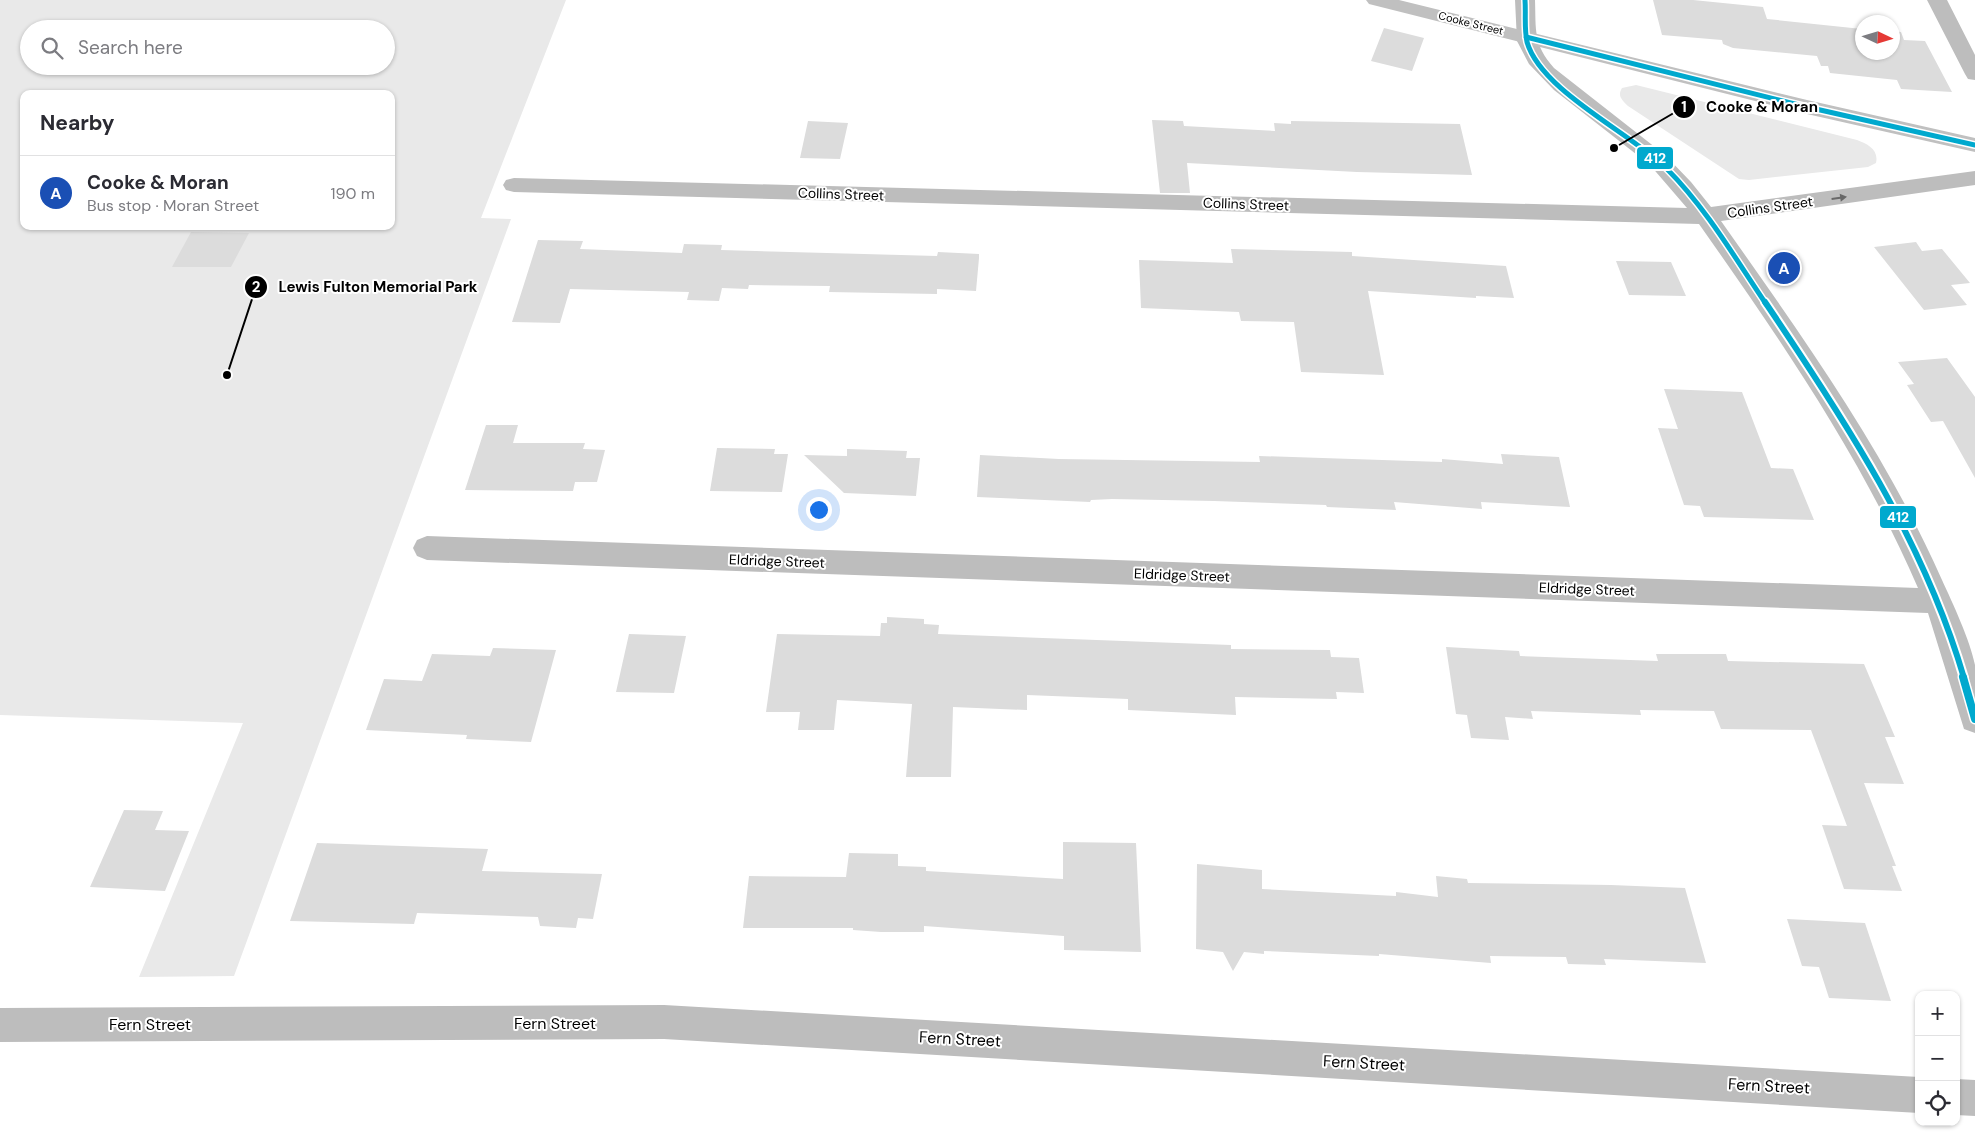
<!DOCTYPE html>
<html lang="en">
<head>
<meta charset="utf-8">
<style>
	body { margin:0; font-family:"DM Sans",sans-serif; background:#f2f2f3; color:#2b2b33 }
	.controls { position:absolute; right:15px; bottom:15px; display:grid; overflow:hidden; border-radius:10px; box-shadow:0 1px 4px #0004 }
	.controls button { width:45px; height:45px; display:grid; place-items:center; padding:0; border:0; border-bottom:1px solid #e1e1e2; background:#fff; color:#2b2b33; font:25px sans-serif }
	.compass { position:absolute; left:1855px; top:15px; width:45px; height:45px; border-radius:50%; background:#fff; box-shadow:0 1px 4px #0004; rotate:94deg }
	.you { position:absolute; left:818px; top:509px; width:18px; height:18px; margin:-12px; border:4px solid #fff; border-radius:50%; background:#1a73e8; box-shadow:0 0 0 8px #1a73e833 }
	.badge { display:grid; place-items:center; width:32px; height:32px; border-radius:50%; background:#b45309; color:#fff; font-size:16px; font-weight:700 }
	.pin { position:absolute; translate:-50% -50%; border:2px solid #fff; box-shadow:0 1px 5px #0006 }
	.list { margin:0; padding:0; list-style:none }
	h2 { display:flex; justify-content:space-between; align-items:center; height:65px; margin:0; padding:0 20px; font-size:21px }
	h2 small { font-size:16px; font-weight:400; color:#7c7c81 }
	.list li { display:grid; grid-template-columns:32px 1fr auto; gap:15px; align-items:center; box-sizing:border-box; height:75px; padding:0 20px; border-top:1px solid #e1e1e2 }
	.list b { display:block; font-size:19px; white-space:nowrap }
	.list p { margin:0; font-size:16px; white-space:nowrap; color:#7c7c81 }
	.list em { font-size:16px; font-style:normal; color:#7c7c81 }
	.icon { flex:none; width:28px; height:28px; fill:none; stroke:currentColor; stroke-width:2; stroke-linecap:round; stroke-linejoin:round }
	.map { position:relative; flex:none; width:1975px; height:1141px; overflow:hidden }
	.search { position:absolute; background:#fff; box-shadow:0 1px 4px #0004; left:20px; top:20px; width:375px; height:55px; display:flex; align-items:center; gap:12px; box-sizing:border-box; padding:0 18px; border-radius:28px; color:#7c7c81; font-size:19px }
	.panel { position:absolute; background:#fff; box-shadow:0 1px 4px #0004; left:20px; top:90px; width:375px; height:140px; border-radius:10px }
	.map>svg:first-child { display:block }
	.green { fill:#e9e9e9; fill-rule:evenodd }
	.building { fill:#dcdcdc }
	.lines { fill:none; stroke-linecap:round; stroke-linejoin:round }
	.minor { fill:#bdbdbd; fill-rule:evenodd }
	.secondary { fill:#c0c0c0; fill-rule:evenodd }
	.bus-1-far2-casing { stroke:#fff; stroke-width:8 }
	.bus-1-far1-casing { stroke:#fff; stroke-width:10 }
	.bus-1-casing { stroke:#fff; stroke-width:11 }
	.bus-1-far2 { stroke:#00a9ce; stroke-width:5 }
	.bus-1-far1 { stroke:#00a9ce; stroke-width:6 }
	.bus-1 { stroke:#00a9ce; stroke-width:8 }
	.oneway { fill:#686868 }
	.labels { text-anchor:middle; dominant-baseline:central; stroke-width:4; stroke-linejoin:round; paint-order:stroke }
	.far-street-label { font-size:11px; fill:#000; stroke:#fff }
	.street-label { font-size:14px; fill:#000; stroke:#fff }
	.near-street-label { font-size:16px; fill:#000; stroke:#fff }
	.leader { fill:none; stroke:#000; stroke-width:2 }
	.callout-dot { fill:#000; stroke:#fff; stroke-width:2 }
	.mark-label { font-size:15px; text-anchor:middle; font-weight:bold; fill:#fff }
	.callout-label { font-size:15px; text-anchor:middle; font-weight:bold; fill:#000; stroke:#fff; stroke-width:4; stroke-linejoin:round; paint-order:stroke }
	.line-badge { stroke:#fff; stroke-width:2 }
	.badge-label { font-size:14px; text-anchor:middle; font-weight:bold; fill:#fff }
</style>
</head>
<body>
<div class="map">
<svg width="1975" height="1141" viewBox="0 0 1975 1141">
	<rect width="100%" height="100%" fill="#fff"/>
	<path class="green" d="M 0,0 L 566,0 L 481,218 L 511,219 L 234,976 L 139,977 L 243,723 L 0,715 ZM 29,29 L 386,29 L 386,66 L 29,66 ZM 24,94 L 391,94 L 391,226 L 24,226 Z
		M 1636,85 L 1857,140 C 1868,144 1879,150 1876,163 L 1868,167 L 1749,180 L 1739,179 L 1628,106 C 1622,100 1617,96 1622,88 Z"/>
	<path class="building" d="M 1653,0 L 1693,0 L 1763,7 L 1767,19 L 1862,29 L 1862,52 L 1892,52 L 1892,31 L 1901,32 L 1904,40 L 1925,41 L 1952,92 L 1901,89 L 1897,80 L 1830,73 L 1828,66 L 1821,66 L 1817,56 L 1733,48 L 1723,44 L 1722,40 L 1662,35 Z
		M 1384,28 L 1424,38 L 1412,71 L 1371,61 Z
		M 1152,120 L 1183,121 L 1184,126 L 1275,131 L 1274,123 L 1291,124 L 1291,121 L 1460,124 L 1472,175 L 1357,172 L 1187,163 L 1190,193 L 1160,193 Z
		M 808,121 L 848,123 L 840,159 L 800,158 Z
		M 191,232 L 249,233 L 231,267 L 172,267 Z
		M 538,240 L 583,241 L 580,249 L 682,253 L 684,244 L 722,245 L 721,250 L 864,254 L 937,256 L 938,252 L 979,254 L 979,258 L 976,291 L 937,289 L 937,294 L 829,292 L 830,286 L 749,285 L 748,289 L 722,288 L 719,301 L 687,300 L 689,292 L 570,289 L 560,323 L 512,322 Z
		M 1916,242 L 1922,251 L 1942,249 L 1970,283 L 1951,285 L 1967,305 L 1924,310 L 1874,247 Z
		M 1231,249 L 1352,252 L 1352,256 L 1506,266 L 1514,298 L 1476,296 L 1476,298 L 1368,291 L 1384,375 L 1301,372 L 1294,322 L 1241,321 L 1239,312 L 1141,308 L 1139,260 L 1233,263 Z
		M 1616,261 L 1671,262 L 1686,296 L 1629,295 Z
		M 1947,358 L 1975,397 L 1975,478 L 1943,421 L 1931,422 L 1907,385 L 1914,384 L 1898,362 Z
		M 1664,389 L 1742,392 L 1771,468 L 1793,469 L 1814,520 L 1704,517 L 1700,506 L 1684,505 L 1658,428 L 1678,429 Z
		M 486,425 L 518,425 L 513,443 L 585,443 L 583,449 L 605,450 L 597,482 L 575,482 L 573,491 L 465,490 Z
		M 717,448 L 775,449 L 774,454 L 788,454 L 782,492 L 710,491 Z
		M 847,449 L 907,451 L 906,458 L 920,458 L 916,496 L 844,493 L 804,455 L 847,456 Z
		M 1501,454 L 1559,457 L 1570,507 L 1481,502 L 1482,509 L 1394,502 L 1396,510 L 1327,507 L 1326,505 L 1214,501 L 1112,499 L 1091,500 L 1090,502 L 977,497 L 980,455 L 1059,459 L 1260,462 L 1259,456 L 1442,462 L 1442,459 L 1503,464 Z
		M 887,617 L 924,619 L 924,624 L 939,625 L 938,634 L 1231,645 L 1231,649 L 1330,650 L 1331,657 L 1359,658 L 1364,693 L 1336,692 L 1337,699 L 1235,697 L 1236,715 L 1128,710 L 1128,699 L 1027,695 L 1027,710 L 953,707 L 951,777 L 906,777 L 912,704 L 837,700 L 834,730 L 798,730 L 800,712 L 766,712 L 777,634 L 880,636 L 881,623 L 887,623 Z
		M 629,634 L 686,636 L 674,693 L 616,692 Z
		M 1446,647 L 1519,651 L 1520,656 L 1658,661 L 1656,654 L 1726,654 L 1728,661 L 1864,664 L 1895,737 L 1885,737 L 1904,784 L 1864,783 L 1896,866 L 1892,866 L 1902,891 L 1844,889 L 1822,825 L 1847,826 L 1811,730 L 1721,729 L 1714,711 L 1640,710 L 1641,715 L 1531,711 L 1533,719 L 1505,717 L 1509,740 L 1471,738 L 1467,715 L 1456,714 Z
		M 493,648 L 556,650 L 531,742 L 466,739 L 467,735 L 366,730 L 384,679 L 422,681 L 432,654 L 490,656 Z
		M 124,810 L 163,811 L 155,830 L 189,831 L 165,891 L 90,887 Z
		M 1063,842 L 1136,843 L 1141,952 L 1064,950 L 1064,936 L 924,926 L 924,932 L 881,932 L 853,930 L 853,928 L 743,928 L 749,876 L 846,877 L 849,853 L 898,854 L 898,866 L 926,867 L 926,871 L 1063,879 Z
		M 317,843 L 488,849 L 482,871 L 602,874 L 593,919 L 578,918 L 576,928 L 540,926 L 538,917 L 417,913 L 414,924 L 290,921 Z
		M 1197,864 L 1262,870 L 1262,889 L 1396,896 L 1396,892 L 1438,897 L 1436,876 L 1467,879 L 1468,883 L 1611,885 L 1685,888 L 1706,963 L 1604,959 L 1606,965 L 1568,964 L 1566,957 L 1490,956 L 1491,963 L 1379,954 L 1379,956 L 1264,951 L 1264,954 L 1244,952 L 1233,971 L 1223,952 L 1196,949 Z
		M 1787,919 L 1865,923 L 1891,1001 L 1829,998 L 1819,967 L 1802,966 Z"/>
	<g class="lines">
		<path class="minor" d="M 1515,0 L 1535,0 C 1536,30 1533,44 1554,68 L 1665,155 L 1691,182 L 1711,207 L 1975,171 L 1975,185 L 1721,221 C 1802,336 1885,451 1942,580 C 1953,604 1970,640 1975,665 C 1975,686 1975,711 1975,733 L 1964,729 L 1928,613 L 427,560 L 417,556 L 413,548 L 417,540 L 427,536 L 1918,588 C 1862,458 1780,339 1699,224 L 514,192 L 506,190 L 503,185 L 506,180 L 514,178 L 1687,208 L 1650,165 L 1554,90 L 1529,64 L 1517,41 Z
			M 1927,0 L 1947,0 L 1975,55 L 1975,80 L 1968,79 L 1965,74 Z
			M 664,1005 L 1919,1077 L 1919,1113 L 664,1039 L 0,1042 L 0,1008 Z
			M 1956,1079 L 1975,1080 L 1975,1116 L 1956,1115 Z"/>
		<path class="secondary" d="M 1366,0 L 1399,0 L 1807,100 L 1975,138 L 1975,152 L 1807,114 L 1369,4 Z"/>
		<defs>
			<path id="bus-1-far2" d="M 1525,0 C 1526,14 1524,28 1527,42 C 1541,91 1631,133 1667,169 C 1706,208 1735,258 1766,304
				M 1526,37 L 1807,107 L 1975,145"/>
			<path id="bus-1-far1" d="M 1765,302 C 1845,420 1924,541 1964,678"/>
			<path id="bus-1" d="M 1963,677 L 1975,719"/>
		</defs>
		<use href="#bus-1-far2" class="bus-1-far2-casing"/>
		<use href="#bus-1-far1" class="bus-1-far1-casing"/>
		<use href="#bus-1" class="bus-1-casing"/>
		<use href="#bus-1-far2" class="bus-1-far2"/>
		<use href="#bus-1-far1" class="bus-1-far1"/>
		<use href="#bus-1" class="bus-1"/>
	</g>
	<defs><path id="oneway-solid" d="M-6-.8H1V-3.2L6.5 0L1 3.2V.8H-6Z" transform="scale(1.25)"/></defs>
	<use class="oneway" href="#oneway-solid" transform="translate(1839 198) rotate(-8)"/>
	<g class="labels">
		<g class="far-street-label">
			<text transform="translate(1471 23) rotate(14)">Cooke Street</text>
		</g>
		<g class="street-label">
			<text transform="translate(841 194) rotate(2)">Collins Street</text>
			<text transform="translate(1246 204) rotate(2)">Collins Street</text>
			<text transform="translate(1770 207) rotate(-8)">Collins Street</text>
			<text transform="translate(777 561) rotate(2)">Eldridge Street</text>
			<text transform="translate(1182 575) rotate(2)">Eldridge Street</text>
			<text transform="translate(1587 589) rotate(2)">Eldridge Street</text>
		</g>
		<g class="near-street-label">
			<text x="555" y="1023">Fern Street</text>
			<text x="150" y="1024">Fern Street</text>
			<text transform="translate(960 1039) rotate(3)">Fern Street</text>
			<text transform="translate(1364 1063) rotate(3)">Fern Street</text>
			<text transform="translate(1769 1086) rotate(3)">Fern Street</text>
		</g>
	</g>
	<path class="leader" d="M1614 148L1684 107M227 375L256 287"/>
	<g class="callout-dot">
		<circle cx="1614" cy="148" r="5"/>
		<circle cx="227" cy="375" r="5"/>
		<circle cx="1684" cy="107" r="12"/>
		<circle cx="256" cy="287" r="12"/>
	</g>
	<g class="mark-label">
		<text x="1684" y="112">1</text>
		<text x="256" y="292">2</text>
	</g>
	<g class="callout-label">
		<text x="1762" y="112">Cooke &amp; Moran</text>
		<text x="378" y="292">Lewis Fulton Memorial Park</text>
	</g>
	<g class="line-badge">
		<rect x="1636" y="146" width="38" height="24" rx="5" fill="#00a9ce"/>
		<rect x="1879" y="505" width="38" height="24" rx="5" fill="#00a9ce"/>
	</g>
	<g class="badge-label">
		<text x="1655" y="163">412</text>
		<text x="1898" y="522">412</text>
	</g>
</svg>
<div class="controls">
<button>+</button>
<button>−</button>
<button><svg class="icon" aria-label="locate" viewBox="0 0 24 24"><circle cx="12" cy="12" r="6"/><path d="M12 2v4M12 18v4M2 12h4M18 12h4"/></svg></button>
</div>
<svg class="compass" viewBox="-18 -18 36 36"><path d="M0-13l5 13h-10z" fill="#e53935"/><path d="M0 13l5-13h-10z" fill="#7c7c81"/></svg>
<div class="you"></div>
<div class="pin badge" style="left:1784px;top:268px;background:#1a4fb4">A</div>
<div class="search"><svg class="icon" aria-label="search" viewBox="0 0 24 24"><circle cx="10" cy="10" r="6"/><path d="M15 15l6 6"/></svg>Search here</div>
<section class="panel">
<h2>Nearby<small></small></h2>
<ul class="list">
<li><span class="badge" style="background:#1a4fb4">A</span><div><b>Cooke &amp; Moran</b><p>Bus stop · Moran Street</p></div><em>190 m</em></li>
</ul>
</section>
</div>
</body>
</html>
